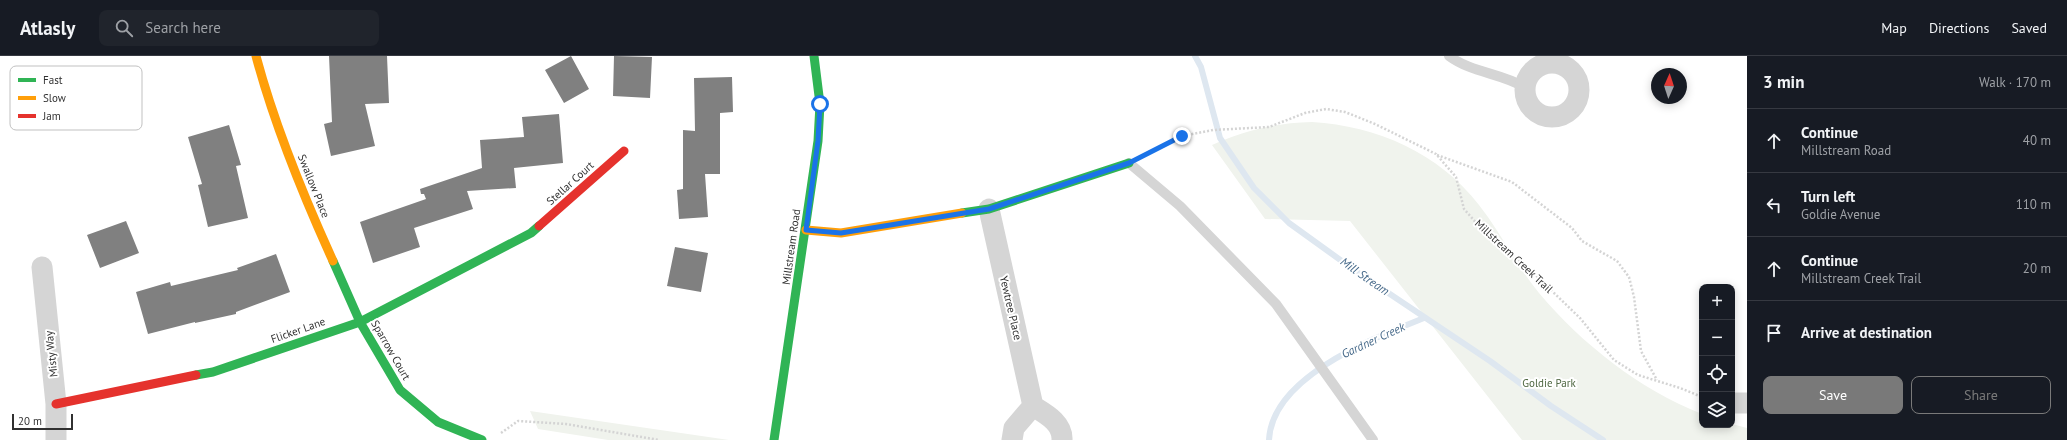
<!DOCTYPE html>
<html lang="en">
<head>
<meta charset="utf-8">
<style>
	body { margin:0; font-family:"PT Sans",sans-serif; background:#20242c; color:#f1f3f6 }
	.controls { position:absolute; right:12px; bottom:12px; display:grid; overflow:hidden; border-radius:8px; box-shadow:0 2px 10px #0003 }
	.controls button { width:36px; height:36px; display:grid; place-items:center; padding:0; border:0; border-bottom:1px solid #363941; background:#171b24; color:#f1f3f6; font:20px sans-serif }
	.compass { position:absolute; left:1651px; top:12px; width:36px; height:36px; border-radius:50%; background:#171b24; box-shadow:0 2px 10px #0003; rotate:3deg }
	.scale { position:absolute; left:12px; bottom:10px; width:61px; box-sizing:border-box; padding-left:4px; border:2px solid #313131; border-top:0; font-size:11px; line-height:14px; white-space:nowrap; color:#313131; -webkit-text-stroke:3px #fff; paint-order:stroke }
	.stop { position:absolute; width:12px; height:12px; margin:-9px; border:3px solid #1a73e8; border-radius:50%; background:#fff }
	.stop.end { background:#1a73e8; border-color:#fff; box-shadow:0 1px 4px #0008 }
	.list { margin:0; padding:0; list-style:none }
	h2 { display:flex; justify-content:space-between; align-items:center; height:52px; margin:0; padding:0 16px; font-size:17px }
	h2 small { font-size:13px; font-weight:400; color:#9ea1a6 }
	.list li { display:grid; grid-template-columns:26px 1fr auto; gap:12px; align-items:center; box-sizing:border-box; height:64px; padding:0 16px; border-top:1px solid #363941 }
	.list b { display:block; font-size:15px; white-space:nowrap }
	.list p { margin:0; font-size:13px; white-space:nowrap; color:#9ea1a6 }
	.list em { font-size:13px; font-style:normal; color:#9ea1a6 }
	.actions { display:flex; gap:8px; padding:12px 16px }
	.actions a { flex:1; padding:9px 0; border:1px solid #797979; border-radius:8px; text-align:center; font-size:14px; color:#797979 }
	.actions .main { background:#797979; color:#fff }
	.icon { flex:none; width:22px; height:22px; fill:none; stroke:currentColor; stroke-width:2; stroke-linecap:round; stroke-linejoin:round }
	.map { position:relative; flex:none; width:1747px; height:384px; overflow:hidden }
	header { display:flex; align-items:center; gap:24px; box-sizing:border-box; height:56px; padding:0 20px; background:#171b24; border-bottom:1px solid #363941 }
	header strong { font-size:19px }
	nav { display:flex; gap:22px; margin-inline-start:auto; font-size:14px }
	.search { width:280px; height:36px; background:#20242c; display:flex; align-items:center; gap:10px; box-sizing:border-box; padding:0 14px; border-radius:8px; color:#9ea1a6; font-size:15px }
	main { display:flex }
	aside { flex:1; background:#171b24 }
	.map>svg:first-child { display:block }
	.green { fill:#f0f3ed }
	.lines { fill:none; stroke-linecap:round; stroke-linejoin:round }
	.stream { stroke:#dee7f0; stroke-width:6 }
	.building { fill:#808080 }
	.path { stroke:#d4d4d4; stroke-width:2.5; stroke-dasharray:2 2; stroke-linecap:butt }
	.lane { stroke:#d5d5d5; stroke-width:10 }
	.street { stroke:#d5d5d5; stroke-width:21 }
	.fast { stroke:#30b455; stroke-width:9 }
	.slow { stroke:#ff9f0a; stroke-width:9 }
	.jam { stroke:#e5322d; stroke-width:9 }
	.route { stroke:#1a73e8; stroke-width:5 }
	.labels { text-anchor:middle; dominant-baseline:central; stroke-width:4; stroke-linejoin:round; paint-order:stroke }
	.street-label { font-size:11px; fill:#313131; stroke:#fff }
	.park-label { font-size:11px; fill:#506843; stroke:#fff }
	.water-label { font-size:12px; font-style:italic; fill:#476a8a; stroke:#fff }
	.key { fill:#fff; stroke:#c1c1c1; stroke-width:1 }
	.key-label { font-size:11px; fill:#313131 }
</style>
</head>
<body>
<header>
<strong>Atlasly</strong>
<div class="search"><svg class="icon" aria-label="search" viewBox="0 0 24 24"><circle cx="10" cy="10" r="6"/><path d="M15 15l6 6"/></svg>Search here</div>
<nav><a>Map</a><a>Directions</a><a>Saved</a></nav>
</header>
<main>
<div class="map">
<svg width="1747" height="384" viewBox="0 0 1747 384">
	<rect width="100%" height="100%" fill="#fff"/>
	<path class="green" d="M 1312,66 C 1377,70 1439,97 1479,149 C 1501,177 1516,209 1539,237 C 1582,288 1639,333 1702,358 L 1702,369 L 1732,368 L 1747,372 L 1747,384 L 1522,384 L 1350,165 L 1265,163 L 1212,89 C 1245,74 1276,67 1312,66 Z
		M 530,355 L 729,384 L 608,384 L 538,373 Z"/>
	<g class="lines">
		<path class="stream" d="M 1195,0 L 1201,11 L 1220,82 L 1254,132 L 1289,167 L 1357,216 L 1490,305 L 1551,350 L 1603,384
			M 1269,384 C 1272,320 1374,282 1424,262"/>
	</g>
	<path class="building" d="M 329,0 L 387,0 L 389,47 L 365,48 L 375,90 L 331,100 L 324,68 L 332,66 Z
		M 571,0 L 589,33 L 564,47 L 545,14 Z
		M 614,0 L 652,1 L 650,42 L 613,40 Z
		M 732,21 L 733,56 L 720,57 L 720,118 L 705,118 L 708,161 L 679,163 L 677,134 L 683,133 L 683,74 L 695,75 L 694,22 Z
		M 559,58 L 563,107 L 514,112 L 516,132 L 467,135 L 473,153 L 414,172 L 420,191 L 373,207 L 360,166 L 426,143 L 424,138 L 421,138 L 420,133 L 482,112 L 480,84 L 524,81 L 522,61 Z
		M 229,69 L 241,109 L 236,110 L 248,162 L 208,171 L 198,129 L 202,128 L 188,81 Z
		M 126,165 L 139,197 L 100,212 L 87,179 Z
		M 675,191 L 708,197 L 701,236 L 667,230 Z
		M 276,198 L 290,236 L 236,256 L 236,258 L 195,267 L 195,266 L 148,278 L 136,236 L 170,226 L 171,230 L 238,214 L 237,212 Z"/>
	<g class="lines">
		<path class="path" d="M 1148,98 L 1182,80 L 1213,74 L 1269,71 L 1305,57 L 1326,53 L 1345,56 L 1375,68 L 1436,98 L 1456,121 L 1464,153 L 1486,178 L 1526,210 L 1580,262 L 1614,304 L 1638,319 L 1680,332 L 1702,341
			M 1437,99 L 1512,126 L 1572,172 L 1582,185 L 1617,205 L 1629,221 L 1634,241 L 1641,295 L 1657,324
			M 501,377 L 518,365 L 566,368 L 659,384"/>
		<path class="lane" d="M 1449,0 C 1472,17 1501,17 1524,31
			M 1129,107 L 1180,150 L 1276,248 L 1373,384"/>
		<path class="street" d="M1525 34a27 27 0 1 1 54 0a27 27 0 1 1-54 0Z
			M 989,153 L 1033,350
			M 42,211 L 56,348 L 56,384
			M 1732,347 L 1747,347
			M 1012,384 L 1014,372 L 1033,350 C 1046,358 1063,367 1062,384"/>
		<path class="fast" d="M 962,157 L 989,153 L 1129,107
			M 333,205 L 360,266 L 400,334 L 438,366 L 482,384
			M 196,319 L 213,316 L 360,266 L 531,177 L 539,170
			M 774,384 L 818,85 L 820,48 L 814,0"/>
		<path class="slow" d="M 256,0 C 275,71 303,139 333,205
			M 806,174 L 841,177 L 962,157"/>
		<path class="jam" d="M 539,170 L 624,95
			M 56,348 L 196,319"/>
	</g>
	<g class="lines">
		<path class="route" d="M 820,48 L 818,85 L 806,174 L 841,177 L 989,153 L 1129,107 L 1182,80"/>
	</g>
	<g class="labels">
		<g class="street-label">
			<text transform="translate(570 127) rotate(-42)">Stellar Court</text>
			<text transform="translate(314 130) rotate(68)">Swallow Place</text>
			<text transform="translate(791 191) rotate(-82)">Millstream Road</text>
			<text transform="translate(1514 200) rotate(43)">Millstream Creek Trail</text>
			<text transform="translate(1011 252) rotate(77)">Yewtree Place</text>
			<text transform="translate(298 274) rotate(-19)">Flicker Lane</text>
			<text transform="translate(391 294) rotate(60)">Sparrow Court</text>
			<text transform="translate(51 298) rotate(-96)">Misty Way</text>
		</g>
		<g class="park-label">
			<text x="1549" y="327">Goldie Park</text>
		</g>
		<g class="water-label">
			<text transform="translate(1365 220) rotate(35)">Mill Stream</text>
			<text transform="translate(1373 284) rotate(-25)">Gardner Creek</text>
		</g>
	</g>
	<rect x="10" y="10" width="132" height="64" rx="6" class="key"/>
	<rect x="18" y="22" width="18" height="4" fill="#30b455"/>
	<rect x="18" y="40" width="18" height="4" fill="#ff9f0a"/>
	<rect x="18" y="58" width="18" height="4" fill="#e5322d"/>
	<g class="key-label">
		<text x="43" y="28">Fast</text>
		<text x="43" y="46">Slow</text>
		<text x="43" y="64">Jam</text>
	</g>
</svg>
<div class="controls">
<button>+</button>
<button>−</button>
<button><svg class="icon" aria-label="locate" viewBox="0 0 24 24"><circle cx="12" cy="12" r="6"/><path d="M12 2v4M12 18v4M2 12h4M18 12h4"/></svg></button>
<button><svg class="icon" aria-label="layers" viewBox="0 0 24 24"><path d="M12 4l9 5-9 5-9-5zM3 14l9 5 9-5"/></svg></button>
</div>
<svg class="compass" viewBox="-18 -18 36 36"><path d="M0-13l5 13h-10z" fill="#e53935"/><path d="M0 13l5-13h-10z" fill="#9ea1a6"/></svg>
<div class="scale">20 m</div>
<div class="stop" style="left:820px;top:48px"></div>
<div class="stop end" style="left:1182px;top:80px"></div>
</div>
<aside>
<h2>3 min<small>Walk · 170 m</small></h2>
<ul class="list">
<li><svg class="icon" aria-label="ahead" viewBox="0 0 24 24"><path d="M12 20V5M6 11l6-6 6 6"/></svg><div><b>Continue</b><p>Millstream Road</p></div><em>40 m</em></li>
<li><svg class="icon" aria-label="left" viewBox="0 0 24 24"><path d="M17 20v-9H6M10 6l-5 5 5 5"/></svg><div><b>Turn left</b><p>Goldie Avenue</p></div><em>110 m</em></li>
<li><svg class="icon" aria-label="ahead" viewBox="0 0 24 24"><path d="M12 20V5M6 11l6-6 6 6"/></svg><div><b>Continue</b><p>Millstream Creek Trail</p></div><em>20 m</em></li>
<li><svg class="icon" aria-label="arrive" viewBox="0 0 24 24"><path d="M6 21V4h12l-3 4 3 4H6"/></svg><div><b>Arrive at destination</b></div></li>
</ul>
<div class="actions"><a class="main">Save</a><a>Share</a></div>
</aside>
</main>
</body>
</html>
